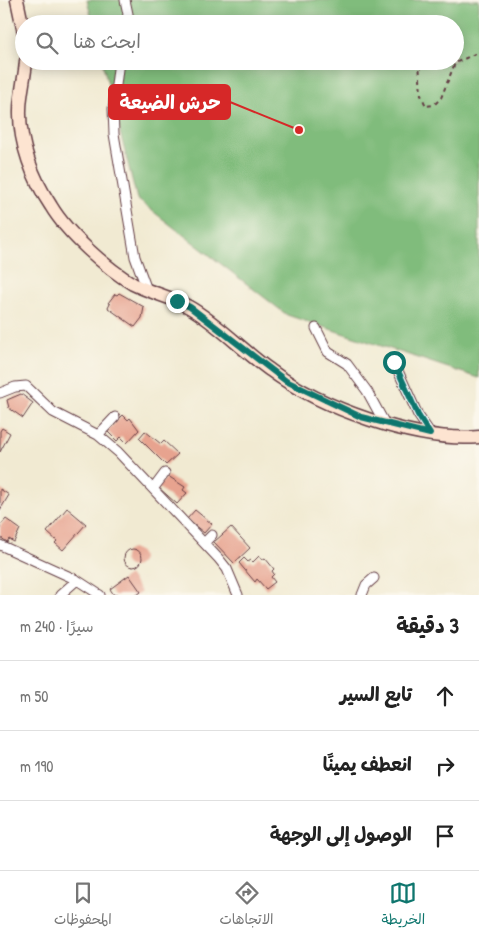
<!DOCTYPE html>
<html lang="ar">
<head>
<meta charset="utf-8">
<style>
	body { margin:0; font-family:"Patrick Hand","Playpen Sans Arabic",sans-serif; background:#f2f2f2; color:#222; direction:rtl }
	.stop { position:absolute; width:15px; height:15px; margin:-11px; border:4px solid #0f766e; border-radius:50%; background:#fff }
	.stop.end { background:#0f766e; border-color:#fff; box-shadow:0 1px 5px #0008 }
	.list { margin:0; padding:0; list-style:none }
	h2 { display:flex; justify-content:space-between; align-items:center; height:65px; margin:0; padding:0 20px; font-size:21px }
	h2 small { font-size:16px; font-weight:400; color:#767676 }
	.list li { display:grid; grid-template-columns:32px 1fr auto; gap:15px; align-items:center; box-sizing:border-box; height:70px; padding:0 20px; border-top:1px solid #e0e0e0 }
	.list b { display:block; font-size:19px; white-space:nowrap }
	.list em { font-size:16px; font-style:normal; color:#767676 }
	.icon { flex:none; width:28px; height:28px; fill:none; stroke:currentColor; stroke-width:2; stroke-linecap:round; stroke-linejoin:round }
	.map { position:relative; flex:none; width:479px; height:595px; overflow:hidden; direction:ltr }
	.search { position:absolute; background:#fff; box-shadow:0 2px 12px #0003; left:15px; right:15px; top:15px; height:55px; display:flex; align-items:center; gap:12px; box-sizing:border-box; padding:0 18px; border-radius:28px; color:#767676; font-size:19px }
	.sheet { height:275px; background:#fff }
	nav { display:flex; justify-content:space-around; align-items:center; box-sizing:border-box; height:70px; border-top:1px solid #e0e0e0; background:#fff; font-size:14px; color:#767676 }
	nav a { display:grid; justify-items:center; gap:2px }
	nav .on { color:#0f766e }
	.map>svg:first-child { display:block }
	.forest { fill:#80bc7b; stroke:#656e53 }
	.building { fill:#e7a38f }
	.lines { fill:none; stroke-linecap:round; stroke-linejoin:round }
	.street-casing { stroke:#633d44; stroke-width:11 }
	.secondary-casing { stroke:#633d44; stroke-width:15 }
	.path { stroke:#633d44; stroke-width:2; stroke-dasharray:4 4; stroke-linecap:butt }
	.street { stroke:#fff; stroke-width:9 }
	.secondary { stroke:#fde4d1; stroke-width:12 }
	.route { stroke:#0f766e; stroke-width:6 }
	.leader { fill:none; stroke:#d62828; stroke-width:2 }
	.callout-dot { fill:#d62828; stroke:#fbf7ec; stroke-width:2 }
	.callout { fill:#d62828; stroke:#d62828; stroke-width:2 }
	.callout-label { font-size:19px; text-anchor:middle; font-weight:bold; fill:#fff }
</style>
</head>
<body>
<div class="map">
<svg width="479" height="595" viewBox="0 0 479 595">
	<rect width="100%" height="100%" fill="#fbf7ec"/>
	<filter id="ink" filterUnits="userSpaceOnUse"><feTurbulence type="fractalNoise" baseFrequency=".02" numOctaves="2"/><feDisplacementMap in="SourceGraphic" scale="10" xChannelSelector="R" yChannelSelector="G"/><feConvolveMatrix kernelMatrix="1 2 1 2 8 2 1 2 1" color-interpolation-filters="sRGB"/></filter>
	<filter id="wash" filterUnits="userSpaceOnUse"><feTurbulence type="fractalNoise" baseFrequency=".0096" numOctaves="4" result="noise"/><feDisplacementMap in="SourceGraphic" scale="20" xChannelSelector="R" yChannelSelector="G"/><feGaussianBlur stdDeviation="1.12" result="paint"/><feColorMatrix in="noise" values="0 0 0 0 0 0 0 0 0 0 0 0 0 0 0 0 0 1.4 0 .05"/><feComposite in="paint" operator="in"/></filter>
	<g filter="url(#wash)">
		<rect width="100%" height="100%" fill="#f1ead2"/>
		<path class="forest" d="M 87,0 L 479,0 L 479,378 L 287,315 L 137,199 L 102,61 L 455,61 L 455,24 L 93,24 Z"/>
		<g id="blocks">
			<path class="building" d="M 119,293 L 144,307 L 142,318 L 135,327 L 108,308 L 110,304 L 108,303 L 115,294 L 117,295 Z
				M 21,394 L 33,403 L 23,418 L 9,408 L 7,400 Z
				M 123,415 L 128,420 L 130,418 L 139,430 L 127,443 L 121,437 L 117,441 L 107,431 Z
				M 2,428 L 10,433 L 0,452 L 0,431 Z
				M 145,431 L 161,444 L 164,441 L 178,454 L 166,465 L 139,438 Z
				M 168,476 L 185,487 L 183,490 L 187,493 L 177,504 L 158,487 Z
				M 0,489 L 9,495 L 0,510 Z
				M 67,508 L 86,524 L 63,550 L 55,543 L 57,541 L 47,532 Z
				M 195,510 L 212,524 L 204,533 L 187,519 Z
				M 6,519 L 20,529 L 14,542 L 9,539 L 7,542 L 0,537 L 0,526 Z
				M 231,527 L 250,548 L 234,563 L 214,542 Z
				M124 558a9 9 0 1 1 18 0a9 9 0 1 1-18 0Z
				M 259,556 L 262,560 L 265,558 L 274,569 L 272,571 L 274,574 L 271,577 L 275,582 L 266,589 L 257,579 L 255,582 L 239,563 L 244,558 L 248,562 L 251,560 L 253,562 Z
				M 129,575 L 141,592 L 137,595 L 114,595 L 110,589 Z"/>
		</g>
	</g>
	<g filter="url(#ink)">
		<use href="#blocks" fill-opacity="0" stroke="#633d44" stroke-width="1"/>
		<g class="lines">
			<defs>
				<path id="street" d="M 125,0 L 128,14 L 126,24
					M 119,61 L 113,109 L 114,134 L 135,257 L 147,290
					M 316,328 L 328,352 L 347,364 L 367,391 L 385,424
					M 394,362 L 418,415 L 431,434
					M 0,393 L 15,387 L 26,386 L 53,412 L 98,435 L 118,452 L 219,559 L 227,569 L 238,595
					M 98,435 L 115,417
					M 153,489 L 165,473
					M 205,542 L 212,535
					M 0,545 L 77,580 L 100,595
					M 60,595 L 77,580
					M 362,595 L 366,585 L 374,578"/>
				<path id="secondary" d="M 17,0 L 24,33
					M 26,61 C 25,77 20,94 20,110 C 19,143 33,179 51,206 C 67,233 106,268 133,284 C 151,293 172,297 189,307 C 216,322 243,351 270,370 C 321,408 415,442 479,437"/>
			</defs>
			<use href="#street" class="street-casing"/>
			<use href="#secondary" class="secondary-casing"/>
			<path class="path" d="M 419,61 L 421,95 L 426,106 L 434,105 L 441,98 L 455,63 L 479,52
				M 408,62 L 409,61"/>
			<use href="#street" class="street"/>
			<use href="#secondary" class="secondary"/>
		</g>
	</g>
	<g class="lines" filter="url(#ink)">
		<path class="route" d="M 177,301 L 190,307 L 286,381 L 361,417 L 430,434 L 418,415 L 394,362"/>
	</g>
	<path class="leader" d="M299 130L230 102"/>
	<circle class="callout-dot" cx="299" cy="130" r="5"/>
	<rect class="callout" x="109" y="85" width="121" height="34" rx="5"/>
	<g class="callout-label">
		<text x="170" y="109">حرش الضيعة</text>
	</g>
</svg>
<div class="stop" style="left:394px;top:362px"></div>
<div class="stop end" style="left:177px;top:301px"></div>
<div class="search"><svg class="icon" aria-label="search" viewBox="0 0 24 24"><circle cx="10" cy="10" r="6"/><path d="M15 15l6 6"/></svg>ابحث هنا</div>
</div>
<section class="sheet">
<h2>3 دقيقة<small>سيرًا · 240 m</small></h2>
<ul class="list">
<li><svg class="icon" aria-label="ahead" viewBox="0 0 24 24"><path d="M12 20V5M6 11l6-6 6 6"/></svg><div><b>تابع السير</b></div><em>50 m</em></li>
<li><svg class="icon" aria-label="right" viewBox="0 0 24 24"><path d="M7 20v-9h11M14 6l5 5-5 5"/></svg><div><b>انعطف يمينًا</b></div><em>190 m</em></li>
<li><svg class="icon" aria-label="arrive" viewBox="0 0 24 24"><path d="M6 21V4h12l-3 4 3 4H6"/></svg><div><b>الوصول إلى الوجهة</b></div></li>
</ul>
</section>
<nav>
<a class="on"><svg class="icon" aria-label="map" viewBox="0 0 24 24"><path d="M3 6l6-2 6 2 6-2v14l-6 2-6-2-6 2zM9 4v14M15 6v14"/></svg>الخريطة</a>
<a><svg class="icon" aria-label="directions" viewBox="0 0 24 24"><path d="M12 3l9 9-9 9-9-9zM9 14v-3h6M13 9l2 2-2 2"/></svg>الاتجاهات</a>
<a><svg class="icon" aria-label="saved" viewBox="0 0 24 24"><path d="M7 4h10v16l-5-4-5 4z"/></svg>المحفوظات</a>
</nav>
</body>
</html>
